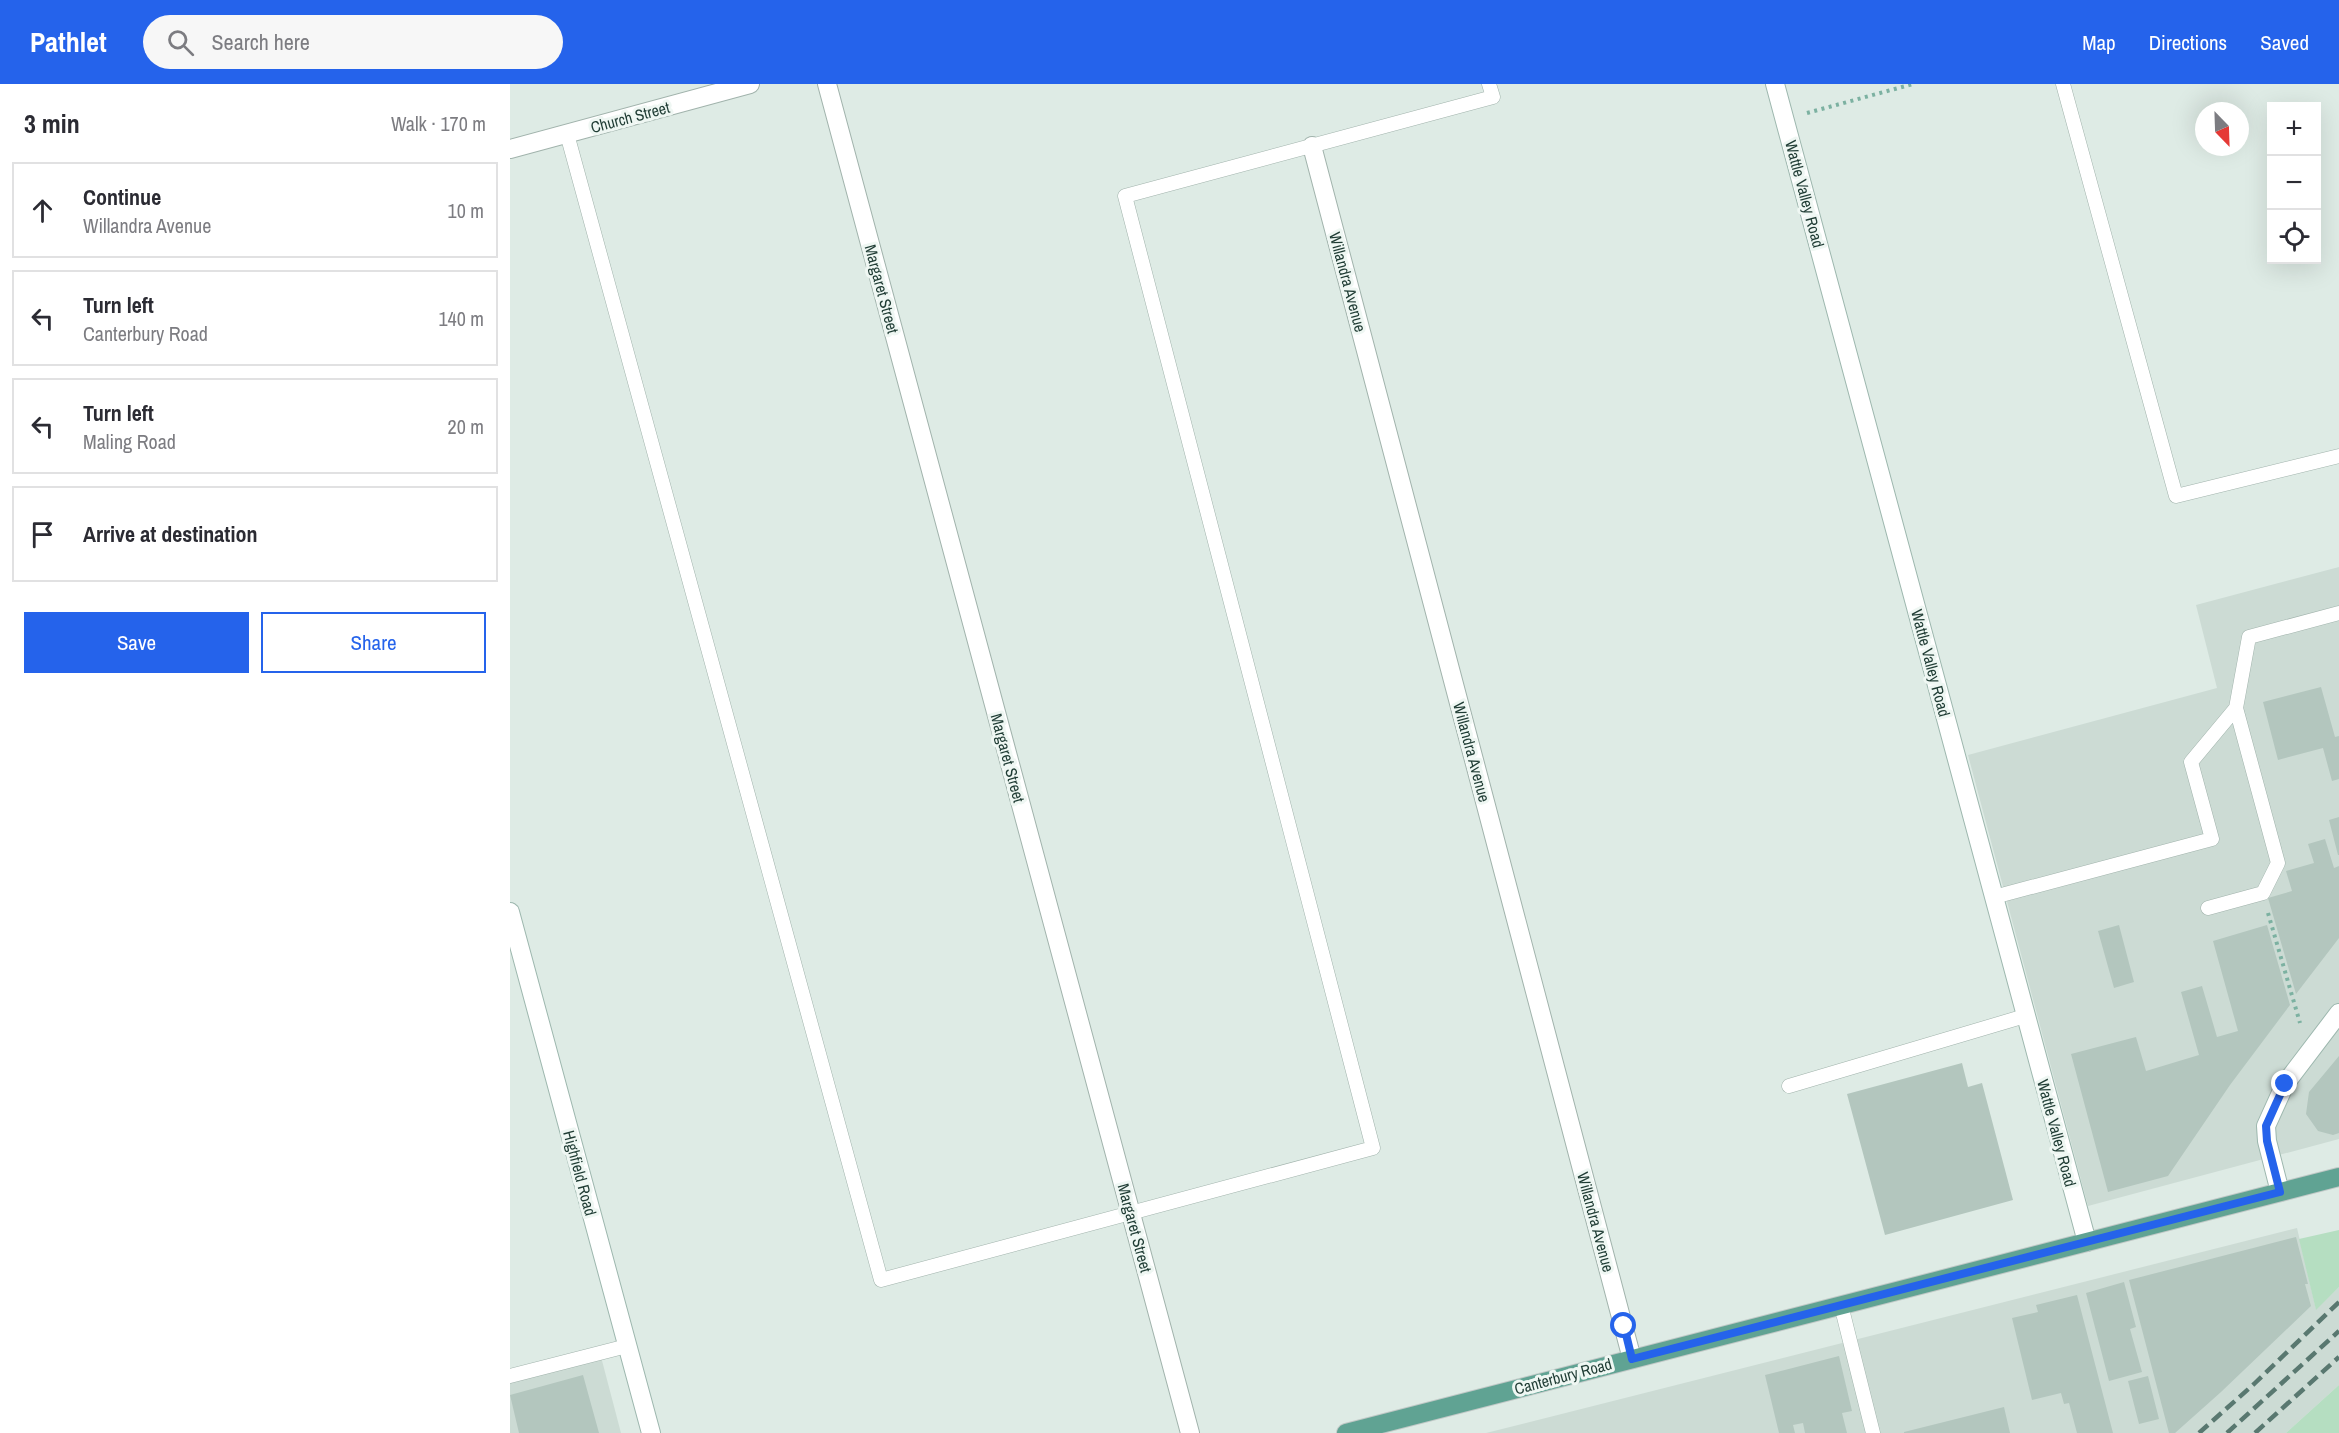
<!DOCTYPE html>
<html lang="en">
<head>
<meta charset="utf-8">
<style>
	body { margin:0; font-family:"Archivo Narrow",sans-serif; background:#f7f7f7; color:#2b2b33 }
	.controls { position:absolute; right:18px; top:18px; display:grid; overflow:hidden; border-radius:0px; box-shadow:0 6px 24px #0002 }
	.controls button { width:54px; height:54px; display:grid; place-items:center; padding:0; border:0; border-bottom:2px solid #e1e1e2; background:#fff; color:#2b2b33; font:30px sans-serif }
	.compass { position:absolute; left:1685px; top:18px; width:54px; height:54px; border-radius:50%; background:#fff; box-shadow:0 6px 24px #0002; rotate:157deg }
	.stop { position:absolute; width:18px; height:18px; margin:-14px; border:4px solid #2563eb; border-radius:50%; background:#fff }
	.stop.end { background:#2563eb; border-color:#fff; box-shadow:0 2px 6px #0008 }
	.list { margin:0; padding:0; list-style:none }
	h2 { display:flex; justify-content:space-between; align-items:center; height:78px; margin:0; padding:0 24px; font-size:26px }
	h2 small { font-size:20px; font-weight:400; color:#7c7c81 }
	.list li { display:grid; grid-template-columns:39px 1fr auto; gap:18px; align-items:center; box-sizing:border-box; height:96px; margin:0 12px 12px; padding:0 12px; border:2px solid #e1e1e2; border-radius:0px }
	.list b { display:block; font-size:22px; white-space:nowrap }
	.list p { margin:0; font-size:20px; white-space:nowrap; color:#7c7c81 }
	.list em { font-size:20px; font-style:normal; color:#7c7c81 }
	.actions { display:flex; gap:12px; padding:18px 24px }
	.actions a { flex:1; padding:14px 0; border:2px solid #2563eb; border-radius:0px; text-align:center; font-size:21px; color:#2563eb }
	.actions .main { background:#2563eb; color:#fff }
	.icon { flex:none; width:33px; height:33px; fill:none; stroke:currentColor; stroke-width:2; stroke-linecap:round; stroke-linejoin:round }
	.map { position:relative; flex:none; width:1829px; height:1349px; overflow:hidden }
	header { display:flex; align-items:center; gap:36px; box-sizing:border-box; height:84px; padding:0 30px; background:#2563eb; color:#fff }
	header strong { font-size:28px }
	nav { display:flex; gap:33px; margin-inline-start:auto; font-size:21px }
	.search { width:420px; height:54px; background:#f7f7f7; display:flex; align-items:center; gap:15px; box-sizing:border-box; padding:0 21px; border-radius:33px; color:#7c7c81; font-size:22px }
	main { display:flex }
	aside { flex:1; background:#fff }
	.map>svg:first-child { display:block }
	.built { fill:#ccdbd4 }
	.green { fill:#b5dec1 }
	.building { fill:#b3c6be }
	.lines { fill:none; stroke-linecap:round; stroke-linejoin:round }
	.lane-casing { stroke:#a1b3ac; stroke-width:15 }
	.street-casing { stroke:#a1b3ac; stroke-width:20 }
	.secondary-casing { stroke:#9db7ae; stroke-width:20 }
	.primary-casing { stroke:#c0c8c6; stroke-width:20 }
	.path { stroke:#7cb1a1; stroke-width:4; stroke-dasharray:3 4.5; stroke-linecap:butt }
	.lane { stroke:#fff; stroke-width:14 }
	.street { stroke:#fff; stroke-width:18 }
	.secondary { stroke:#fff; stroke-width:18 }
	.primary { stroke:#60a393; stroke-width:18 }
	.rail { stroke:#597870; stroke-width:4.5; stroke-dasharray:12 6; stroke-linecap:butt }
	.route { stroke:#2563eb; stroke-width:8 }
	.labels { text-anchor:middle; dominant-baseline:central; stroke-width:6; stroke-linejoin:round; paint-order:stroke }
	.street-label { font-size:16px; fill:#1f3c34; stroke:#eff7f3 }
</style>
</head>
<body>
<header>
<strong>Pathlet</strong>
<div class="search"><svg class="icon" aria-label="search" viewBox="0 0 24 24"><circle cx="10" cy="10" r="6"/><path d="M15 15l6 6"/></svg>Search here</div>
<nav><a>Map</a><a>Directions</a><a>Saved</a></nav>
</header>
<main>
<aside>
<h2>3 min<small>Walk · 170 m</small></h2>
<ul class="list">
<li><svg class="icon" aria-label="ahead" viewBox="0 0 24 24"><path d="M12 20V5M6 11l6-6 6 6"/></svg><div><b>Continue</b><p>Willandra Avenue</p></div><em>10 m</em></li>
<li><svg class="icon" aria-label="left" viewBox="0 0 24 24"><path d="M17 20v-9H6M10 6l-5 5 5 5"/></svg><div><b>Turn left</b><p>Canterbury Road</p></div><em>140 m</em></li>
<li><svg class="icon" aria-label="left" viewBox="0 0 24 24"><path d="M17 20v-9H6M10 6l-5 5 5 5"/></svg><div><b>Turn left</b><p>Maling Road</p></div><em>20 m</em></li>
<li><svg class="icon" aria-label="arrive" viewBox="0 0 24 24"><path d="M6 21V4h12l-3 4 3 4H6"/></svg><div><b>Arrive at destination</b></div></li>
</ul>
<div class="actions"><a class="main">Save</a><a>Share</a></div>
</aside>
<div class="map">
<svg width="1829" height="1349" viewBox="0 0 1829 1349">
	<rect width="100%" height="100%" fill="#deebe5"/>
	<path class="built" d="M 1829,483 L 1829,1055 L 1578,1122 L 1458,671 L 1707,604 L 1686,521 Z
		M 1787,1144 L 1806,1225 L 1829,1203 L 1829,1301 L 1776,1349 L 976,1349 Z
		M 90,1269 L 111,1349 L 0,1349 L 0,1293 Z"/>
	<path class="green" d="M 1829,1146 L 1829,1203 L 1806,1226 L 1789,1155 Z
		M 1829,1301 L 1829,1349 L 1776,1349 Z"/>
	<path class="building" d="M 1811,603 L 1825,653 L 1829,652 L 1829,695 L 1822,697 L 1813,664 L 1768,676 L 1753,618 Z
		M 1829,733 L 1829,771 L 1828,771 L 1819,736 Z
		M 1815,755 L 1824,784 L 1829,782 L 1829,854 L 1786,910 L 1758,814 L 1782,807 L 1776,787 L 1804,779 L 1798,760 Z
		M 1609,841 L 1624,898 L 1604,904 L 1588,847 Z
		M 1757,841 L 1780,921 L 1720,1001 L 1658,1092 L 1598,1108 L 1561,970 L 1626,953 L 1636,987 L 1689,971 L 1671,908 L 1692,902 L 1707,953 L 1728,947 L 1703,857 Z
		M 1829,972 L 1829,1049 L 1823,1051 L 1808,1047 L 1796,1030 L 1799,1008 Z
		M 1452,979 L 1458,1003 L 1472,999 L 1503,1116 L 1375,1151 L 1337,1010 Z
		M 1786,1153 L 1798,1200 L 1795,1200 L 1801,1222 L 1711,1308 L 1665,1349 L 1659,1349 L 1619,1196 Z
		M 1614,1198 L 1626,1243 L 1620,1245 L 1632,1288 L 1599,1297 L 1576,1209 Z
		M 1567,1211 L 1603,1349 L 1567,1349 L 1559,1319 L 1554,1320 L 1551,1309 L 1522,1316 L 1502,1234 L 1528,1228 L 1526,1221 Z
		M 1329,1272 L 1342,1327 L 1332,1329 L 1337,1349 L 1295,1349 L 1293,1339 L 1283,1341 L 1285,1349 L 1269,1349 L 1255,1291 Z
		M 73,1291 L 89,1349 L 9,1349 L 0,1311 Z
		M 1638,1292 L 1649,1335 L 1629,1340 L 1618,1297 Z
		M 1494,1323 L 1500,1349 L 1394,1349 L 1394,1348 Z"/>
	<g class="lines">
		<defs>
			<path id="lane" d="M 1553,0 L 1666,412 L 1829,372
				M 57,50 L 371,1196 L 863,1064 L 615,112 L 983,13 L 979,0
				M 1726,624 L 1739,553 L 1829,529
				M 1484,813 L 1702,755 L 1681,678 L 1726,624 L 1768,779 L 1753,809 L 1698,824
				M 1279,1002 L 1515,932
				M 1331,1221 L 1363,1349
				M 0,1292 L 117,1262"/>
			<path id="street" d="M 317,0 L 680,1349
				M 802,62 L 1122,1275
				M 0,65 L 240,0"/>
			<path id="secondary" d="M 1265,0 L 1577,1158
				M 0,828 L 141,1349
				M 1770,1108 L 1757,1057 L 1756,1042 L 1775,1000 L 1829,929"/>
			<path id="primary" d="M 836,1349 L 1829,1093"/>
		</defs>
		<use href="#lane" class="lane-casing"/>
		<use href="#street" class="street-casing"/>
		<use href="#secondary" class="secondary-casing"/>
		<use href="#primary" class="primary-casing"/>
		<path class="path" d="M 1297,29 L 1403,0
			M 1758,829 L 1790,939"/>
		<use href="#lane" class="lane"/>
		<use href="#street" class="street"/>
		<use href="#secondary" class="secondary"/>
		<use href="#primary" class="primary"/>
		<path class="rail" d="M 1689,1349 L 1744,1300 L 1829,1218
			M 1717,1349 L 1829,1247
			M 1745,1349 L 1829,1273"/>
	</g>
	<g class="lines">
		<path class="route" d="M 1114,1242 L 1122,1275 L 1770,1108 L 1757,1057 L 1756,1042 L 1775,1000"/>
	</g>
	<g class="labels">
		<g class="street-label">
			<text transform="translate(120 33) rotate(-15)">Church Street</text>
			<text transform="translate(1295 110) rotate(75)">Wattle Valley Road</text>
			<text transform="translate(838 198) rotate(75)">Willandra Avenue</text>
			<text transform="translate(372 205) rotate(75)">Margaret Street</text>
			<text transform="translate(1421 579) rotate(75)">Wattle Valley Road</text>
			<text transform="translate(962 668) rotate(75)">Willandra Avenue</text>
			<text transform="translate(498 674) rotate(75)">Margaret Street</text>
			<text transform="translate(1547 1049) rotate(75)">Wattle Valley Road</text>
			<text transform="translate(70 1089) rotate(75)">Highfield Road</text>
			<text transform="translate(1086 1138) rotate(75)">Willandra Avenue</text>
			<text transform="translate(625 1144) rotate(75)">Margaret Street</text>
			<text transform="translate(1053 1292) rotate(-15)">Canterbury Road</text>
		</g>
	</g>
</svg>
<div class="controls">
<button>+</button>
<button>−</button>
<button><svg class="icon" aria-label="locate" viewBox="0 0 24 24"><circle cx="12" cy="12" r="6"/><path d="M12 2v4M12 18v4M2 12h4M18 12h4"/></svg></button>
</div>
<svg class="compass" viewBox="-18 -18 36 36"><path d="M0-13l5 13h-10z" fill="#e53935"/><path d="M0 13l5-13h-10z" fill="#7c7c81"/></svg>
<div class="stop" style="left:1114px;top:1242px"></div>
<div class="stop end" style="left:1775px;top:1000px"></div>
</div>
</main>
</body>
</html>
